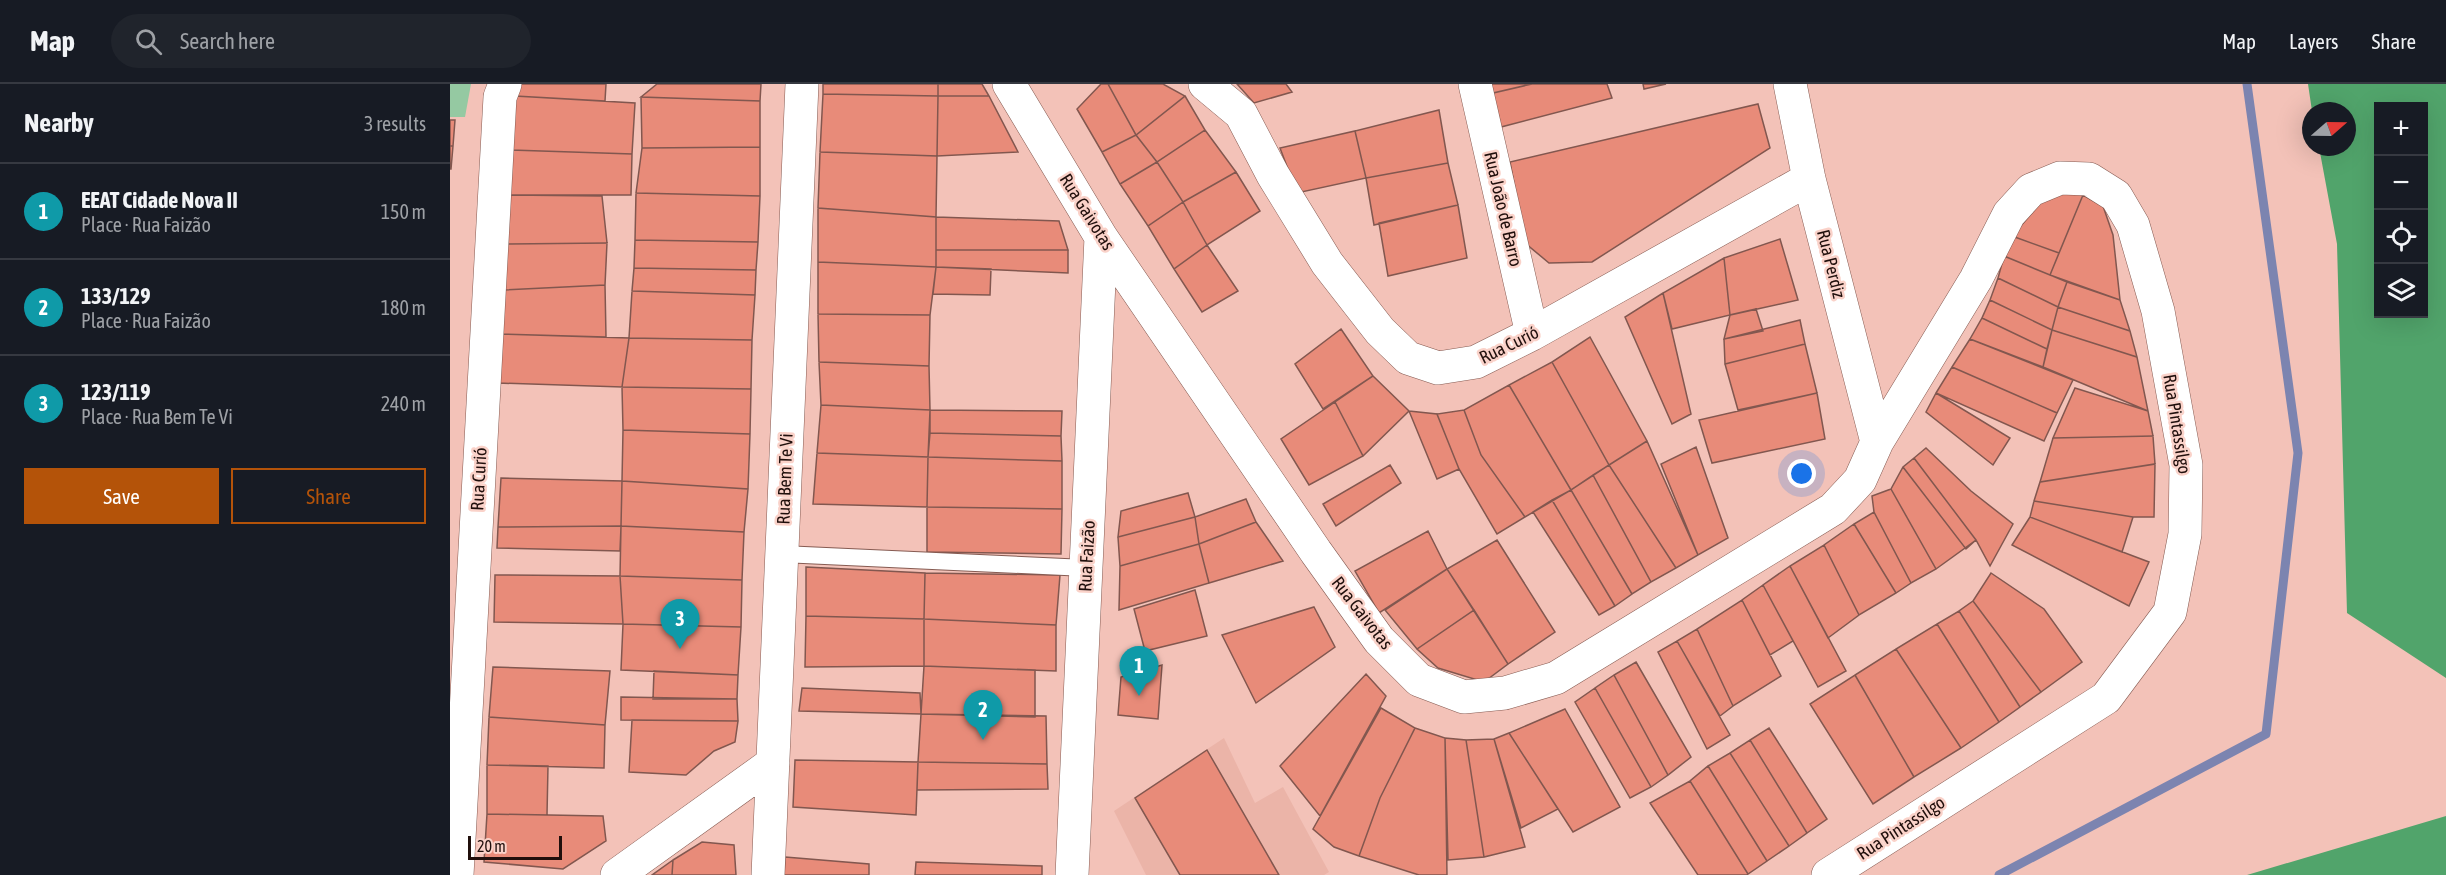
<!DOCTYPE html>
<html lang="en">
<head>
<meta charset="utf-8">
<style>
  body { margin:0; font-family:"Asap Condensed",sans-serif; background:#20242c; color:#f1f3f6 }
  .controls { position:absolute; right:18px; top:18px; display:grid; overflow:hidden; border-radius:0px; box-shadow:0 6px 24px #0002 }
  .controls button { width:54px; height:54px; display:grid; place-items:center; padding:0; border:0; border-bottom:2px solid #363941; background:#171b24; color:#f1f3f6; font:30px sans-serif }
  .compass { position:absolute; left:1852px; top:18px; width:54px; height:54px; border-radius:50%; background:#171b24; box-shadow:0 6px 24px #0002; rotate:70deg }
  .scale { position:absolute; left:18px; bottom:15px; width:94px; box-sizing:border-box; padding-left:6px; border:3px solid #200f0c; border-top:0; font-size:16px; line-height:21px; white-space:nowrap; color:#200f0c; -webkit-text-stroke:4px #fad2c9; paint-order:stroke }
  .you { position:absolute; left:1352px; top:390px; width:21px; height:21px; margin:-15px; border:4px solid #fff; border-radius:50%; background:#1a73e8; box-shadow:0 0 0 9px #1a73e833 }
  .badge { display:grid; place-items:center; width:39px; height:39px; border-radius:50%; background:#b45309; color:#fff; font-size:20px; font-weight:700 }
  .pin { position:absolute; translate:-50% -50px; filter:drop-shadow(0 2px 3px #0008) }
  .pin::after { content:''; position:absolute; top:32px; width:21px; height:18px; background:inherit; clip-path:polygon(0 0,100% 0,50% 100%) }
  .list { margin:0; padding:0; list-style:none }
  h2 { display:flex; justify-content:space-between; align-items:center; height:78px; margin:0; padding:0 24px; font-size:26px }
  h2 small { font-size:20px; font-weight:400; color:#9ea1a6 }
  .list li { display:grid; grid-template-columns:39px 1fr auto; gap:18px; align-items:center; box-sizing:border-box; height:96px; padding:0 24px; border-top:2px solid #363941 }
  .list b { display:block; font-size:22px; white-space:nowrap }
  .list p { margin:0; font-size:20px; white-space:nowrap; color:#9ea1a6 }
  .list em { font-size:20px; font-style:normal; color:#9ea1a6 }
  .actions { display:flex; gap:12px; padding:18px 24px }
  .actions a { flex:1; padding:14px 0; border:2px solid #b45309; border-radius:0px; text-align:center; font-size:21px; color:#b45309 }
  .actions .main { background:#b45309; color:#fff }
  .icon { flex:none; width:33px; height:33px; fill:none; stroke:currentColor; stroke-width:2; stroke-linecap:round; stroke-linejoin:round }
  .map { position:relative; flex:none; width:1996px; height:791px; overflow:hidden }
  header { display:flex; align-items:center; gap:36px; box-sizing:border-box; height:84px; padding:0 30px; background:#171b24; border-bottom:2px solid #363941 }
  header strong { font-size:28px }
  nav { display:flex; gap:33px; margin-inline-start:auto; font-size:21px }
  .search { width:420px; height:54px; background:#20242c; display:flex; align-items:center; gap:15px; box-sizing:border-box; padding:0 21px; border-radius:33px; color:#9ea1a6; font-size:22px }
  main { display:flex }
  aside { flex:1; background:#171b24 }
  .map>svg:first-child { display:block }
</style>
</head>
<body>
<header>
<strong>Map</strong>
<div class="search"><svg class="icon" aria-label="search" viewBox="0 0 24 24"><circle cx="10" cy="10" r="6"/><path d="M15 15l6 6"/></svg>Search here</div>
<nav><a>Map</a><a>Layers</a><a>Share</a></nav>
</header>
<main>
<aside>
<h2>Nearby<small>3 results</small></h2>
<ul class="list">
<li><span class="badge" style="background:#0f9aa8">1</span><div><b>EEAT Cidade Nova II</b><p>Place · Rua Faizão</p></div><em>150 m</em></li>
<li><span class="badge" style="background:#0f9aa8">2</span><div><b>133/129</b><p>Place · Rua Faizão</p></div><em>180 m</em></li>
<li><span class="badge" style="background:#0f9aa8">3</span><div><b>123/119</b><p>Place · Rua Bem Te Vi</p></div><em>240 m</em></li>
</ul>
<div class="actions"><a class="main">Save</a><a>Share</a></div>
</aside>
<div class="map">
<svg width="1996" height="791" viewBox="0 0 1996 791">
  <rect width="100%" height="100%" fill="#f3c2b8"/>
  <path fill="#ebb4a8" d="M774,654L805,719L833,703L879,788L874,791H696L664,727Z"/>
  <path fill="#95c9a2" d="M0,0H21L15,33H0Z"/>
  <path fill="#51a46b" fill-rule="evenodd" d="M1858,0H1996V594L1897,529L1887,160L1869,63H1897V27H1862ZM1928,22H1974V230H1928Z
    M1996,732V791H1797Z"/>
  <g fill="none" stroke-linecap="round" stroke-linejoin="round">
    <path stroke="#7c84b0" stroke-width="9" d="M1549,791L1816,650L1848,369L1797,0"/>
  </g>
  <path fill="#e88b79" stroke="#82574f" stroke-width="1.5" d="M68,0H156L155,17L65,12Z
    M207,0H311L310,17L191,13Z
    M373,0H488V12L373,10Z
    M488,0H532L539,12H488Z
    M651,0H658L686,51L652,68L627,25Z
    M658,0H713L735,12L686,51Z
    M787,0H836L842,8L804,19Z
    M1041,0H1082L1043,9Z
    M1082,0H1157L1162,14L1051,43L1043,9Z
    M1193,0H1216L1194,5Z
    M373,10L488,12L487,72L370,68Z
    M65,12L185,19L182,70L61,66Z
    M488,12H539L568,68L487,72Z
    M735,12L755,46L707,78L686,51Z
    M191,13L310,17V63L192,64Z
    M1308,20L1320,64L1142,178L1099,179L1075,159L1060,78Z
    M989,26L998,79L916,94L905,47Z
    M0,36H5L3,62H0Z
    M755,46L786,88L733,118L707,78Z
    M905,47L916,94L847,109L830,64Z
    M686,51L707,78L670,100L652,68Z
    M0,62H3L1,85H0Z
    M310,63V112L186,109L192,64Z
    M61,66L182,70L181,111H58Z
    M370,68L487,72L486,133L368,124Z
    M707,78L733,118L698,142L670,100Z
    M998,79L1008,121L924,141L916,94Z
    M786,88L810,127L757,161L733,118Z
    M1617,105L1633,111L1609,169L1562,152L1595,114Z
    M186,109L310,112L308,158L185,156Z
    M58,111L152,112L157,159L54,160Z
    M1633,111L1653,122L1663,151L1670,216L1600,191Z
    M733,118L757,161L724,185L698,142Z
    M1008,121L1017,174L938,192L929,139Z
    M368,124L486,133V183L368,178Z
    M486,133L609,137L618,166H486Z
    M1562,152L1609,169L1600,191L1554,172Z
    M1330,155L1348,216L1280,231L1274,174Z
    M185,156L308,158L306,186L184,184Z
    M157,159L155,201L53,206L54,160Z
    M757,161L788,207L752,228L724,185Z
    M486,166H618V189L486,183Z
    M1554,172L1617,198L1608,223L1548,194Z
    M1274,174L1280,231L1222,245L1213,209Z
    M368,178L486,183L480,231L368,230Z
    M486,183L541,185L540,211L483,210Z
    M184,184L306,186L305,211L182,207Z
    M1548,194L1608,223L1602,246L1540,216Z
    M1617,198L1670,216L1680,247L1608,223Z
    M155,201L156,253L51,250L53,206Z
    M182,207L305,211L302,256L179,254Z
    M1213,209L1241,330L1222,340L1175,233Z
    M1540,216L1602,246L1597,265L1532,234Z
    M1608,223L1680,247L1687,273L1602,246Z
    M1306,225L1313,247L1274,255L1280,231Z
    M368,230L480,231L479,282L369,278Z
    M1532,234L1597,265L1593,283L1520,255Z
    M1350,236L1355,260L1275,280L1274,255Z
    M891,245L923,292L873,325L845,280Z
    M1602,246L1687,273L1698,327L1593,283Z
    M51,250L179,254L172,303L48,299Z
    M1140,253L1197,357L1159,381L1102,278Z
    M179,254L302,256L301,305L172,303Z
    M1520,255L1623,296L1607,329L1502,283Z
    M1355,260L1367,309L1288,326L1275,280Z
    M369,278L479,282L480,326L371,321Z
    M1102,278L1159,381L1121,406L1059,301Z
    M1502,283L1607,329L1594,357L1486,309Z
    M923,292L959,327L913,372L885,318Z
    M1059,301L1121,406L1075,433L1031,371L1014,326Z
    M172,303L301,305L300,350L173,346Z
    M1625,304L1698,327L1703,352L1603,354Z
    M1367,309L1375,355L1262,379L1249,336Z
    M1486,309L1560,354L1543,381L1476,328Z
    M885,318L913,372L859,401L831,355Z
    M371,321L480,326L478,373L367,369Z
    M480,326L612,327L611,352L480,349Z
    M1014,326L1031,371L1075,433L1047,450L1009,385L987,330Z
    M959,327L987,330L1009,385L987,395Z
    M173,346L300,350L298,405L172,397Z
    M480,349L611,352L612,377L478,373Z
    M1703,352L1705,380L1590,398L1603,354Z
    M1197,357L1248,471L1226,484L1159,381Z
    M1246,363L1278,454L1248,471L1211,380Z
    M1476,364L1521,407L1563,440L1540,482L1526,456L1464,374Z
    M367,369L478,373L477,423L363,420Z
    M478,373L612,377V425L477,423Z
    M1464,374L1526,456L1486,485L1441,405L1453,383Z
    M1464,374L1526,456L1516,465L1453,383Z
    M1705,380L1704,433H1683L1584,417L1590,398Z
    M940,381L951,399L886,442L873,420Z
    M1159,381L1226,484L1201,498L1143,391Z
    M1143,391L1201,498L1182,510L1121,406Z
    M51,394L172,397L171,442L48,443Z
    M172,397L298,405L294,448L171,442Z
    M1441,405L1486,485L1461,499L1424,428L1422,412Z
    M1121,406L1182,510L1165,522L1102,416Z
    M738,409L745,433L668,453L671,427Z
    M796,415L806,438L749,460L745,433Z
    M1102,416L1165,522L1149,531L1083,428Z
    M1584,417L1683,433L1672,468L1580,433Z
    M477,423L612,425L611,470L477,468Z
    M1424,428L1461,499L1446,509L1404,440Z
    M745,433L749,460L670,482L668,453Z
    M1580,433L1699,478L1679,522L1562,461Z
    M806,438L833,477L759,499L749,460Z
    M1404,440L1446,509L1409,531L1374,461Z
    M171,442L294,448L292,496L170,492Z
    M171,442L170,467L47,464L48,443Z
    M978,447L997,485L929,529L905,487Z
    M1047,456L1105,548L1058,580L997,485Z
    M749,460L759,499L669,526L670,482Z
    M1374,461L1409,531L1378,554L1340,482Z
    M1340,482L1396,587L1368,603L1313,501Z
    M356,483L475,489L474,535L356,532Z
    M997,485L1024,526L967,565L935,526Z
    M475,489L610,491L606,541L474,535Z
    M1541,489L1594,525L1632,578L1591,608L1523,517Z
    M45,491L170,492L173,540L44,538Z
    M170,492L292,496L291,543L173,540Z
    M1313,501L1343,557L1320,571L1292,516Z
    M745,506L757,552L695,567L684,525Z
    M1292,516L1331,592L1283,622L1247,545Z
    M1523,517L1591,608L1570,623L1509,527Z
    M864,523L885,563L806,619L772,551Z
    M1024,526L1058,580L1034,598L988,584L967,565Z
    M1509,527L1570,623L1549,638L1487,540Z
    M356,532L474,535V582L355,583Z
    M474,535L606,541V587L474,582Z
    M173,540L291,543L288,591L171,586Z
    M1487,540L1549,638L1511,664L1446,565Z
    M1247,545L1283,622L1270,632L1227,557Z
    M1227,557L1280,651L1257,665L1208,568Z
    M1446,565L1511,664L1464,693L1405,591Z
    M1186,578L1241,673L1218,691L1164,591Z
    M712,581L708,635L668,631L671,593Z
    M474,582L585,586V633L471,630Z
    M43,583L160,587L155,641L39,633Z
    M204,587L288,591L287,615H203Z
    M916,590L936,612L870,732L830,682Z
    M1164,591L1218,691L1201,703L1145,604Z
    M1405,591L1464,693L1423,720L1360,620Z
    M352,604L470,609L471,630L349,627Z
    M1145,604L1201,703L1180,714L1125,618Z
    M171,613L287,615L288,637L171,636Z
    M931,624L965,644L930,714L909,772L884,763L863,745Z
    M1115,625L1170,723L1123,748L1059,649Z
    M471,630L596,632L597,680L468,678Z
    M39,633L155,641L154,684L37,681Z
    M182,636L288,637L285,658L264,667L236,691L179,688Z
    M965,644L995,654L997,791H969L909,772L930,714Z
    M1319,644L1377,735L1357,749L1300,656Z
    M1059,649L1108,725L1071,744L1044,655Z
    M995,654L1016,656L1034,773L998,776Z
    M1044,655L1075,763L1034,773L1016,656Z
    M1300,656L1357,749L1339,762L1280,669Z
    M757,666L829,791H730L685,714Z
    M1280,669L1339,762L1317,777L1258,682Z
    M345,676L468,678L466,731L343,723Z
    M468,678L597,680L598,705L467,706Z
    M37,681L98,682L97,731L37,730Z
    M1258,682L1317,777L1298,790L1240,697Z
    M1240,697L1298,790L1297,791H1248L1200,719Z
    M37,730L153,732L156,757L113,785L34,778Z
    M252,758L284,761L286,791H222L223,776Z
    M335,773L419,780V791H334Z
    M223,776L222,791H202Z
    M466,778L592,782V791H465Z"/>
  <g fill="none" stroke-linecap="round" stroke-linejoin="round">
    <g stroke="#865b52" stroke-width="18">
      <path id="lane" d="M332,470L636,484"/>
    </g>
    <g stroke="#865b52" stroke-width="34">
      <path id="street" d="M559,0L651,153L866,468L929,556L969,596L1014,613L1055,609L1106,594L1383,425L1410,396L1427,358L1526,195L1559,130L1581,106L1610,94L1639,95L1666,112L1683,141L1708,227L1736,381L1735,450L1720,528L1656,614L1378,791
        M755,0L791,30L823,91L877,179L930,247L958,274L988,284L1026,278L1082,250L1359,95
        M1025,0L1082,250
        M1340,0L1359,95L1427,358
        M7,791L50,13L55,0
        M167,791L323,679
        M318,791L352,0
        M622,791L651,153"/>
    </g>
    <use href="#lane" stroke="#fff" stroke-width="16"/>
    <use href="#street" stroke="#fff" stroke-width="33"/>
  </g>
  <g text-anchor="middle" stroke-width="5" stroke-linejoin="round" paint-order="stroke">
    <g font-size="18" fill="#200f0c" stroke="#fad2c9">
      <text transform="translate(1053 125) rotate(77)" y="6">Rua João de Barro</text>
      <text transform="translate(637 128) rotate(58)" y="6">Rua Gaivotas</text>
      <text transform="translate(1381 180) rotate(76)" y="6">Rua Perdiz</text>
      <text transform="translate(1059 261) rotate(-26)" y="6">Rua Curió</text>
      <text transform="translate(1727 340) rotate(81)" y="6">Rua Pintassilgo</text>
      <text transform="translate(29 395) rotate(-87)" y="6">Rua Curió</text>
      <text transform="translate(335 395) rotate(-88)" y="6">Rua Bem Te Vi</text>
      <text transform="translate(637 472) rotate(-87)" y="6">Rua Faizão</text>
      <text transform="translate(912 529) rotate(52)" y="6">Rua Gaivotas</text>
      <text transform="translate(1451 744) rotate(-33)" y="6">Rua Pintassilgo</text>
    </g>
  </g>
</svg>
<div class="controls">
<button>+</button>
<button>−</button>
<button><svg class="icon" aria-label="locate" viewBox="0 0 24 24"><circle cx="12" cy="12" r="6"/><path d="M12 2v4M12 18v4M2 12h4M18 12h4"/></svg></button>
<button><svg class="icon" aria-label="layers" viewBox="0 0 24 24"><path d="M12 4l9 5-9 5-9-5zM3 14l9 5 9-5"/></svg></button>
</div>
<svg class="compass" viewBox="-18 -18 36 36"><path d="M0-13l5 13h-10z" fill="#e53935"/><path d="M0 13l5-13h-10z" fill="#9ea1a6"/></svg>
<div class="scale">20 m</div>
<div class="you"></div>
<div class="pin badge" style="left:689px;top:612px;background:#0f9aa8">1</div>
<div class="pin badge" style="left:533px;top:656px;background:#0f9aa8">2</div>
<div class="pin badge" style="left:230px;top:565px;background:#0f9aa8">3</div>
</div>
</main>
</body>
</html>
